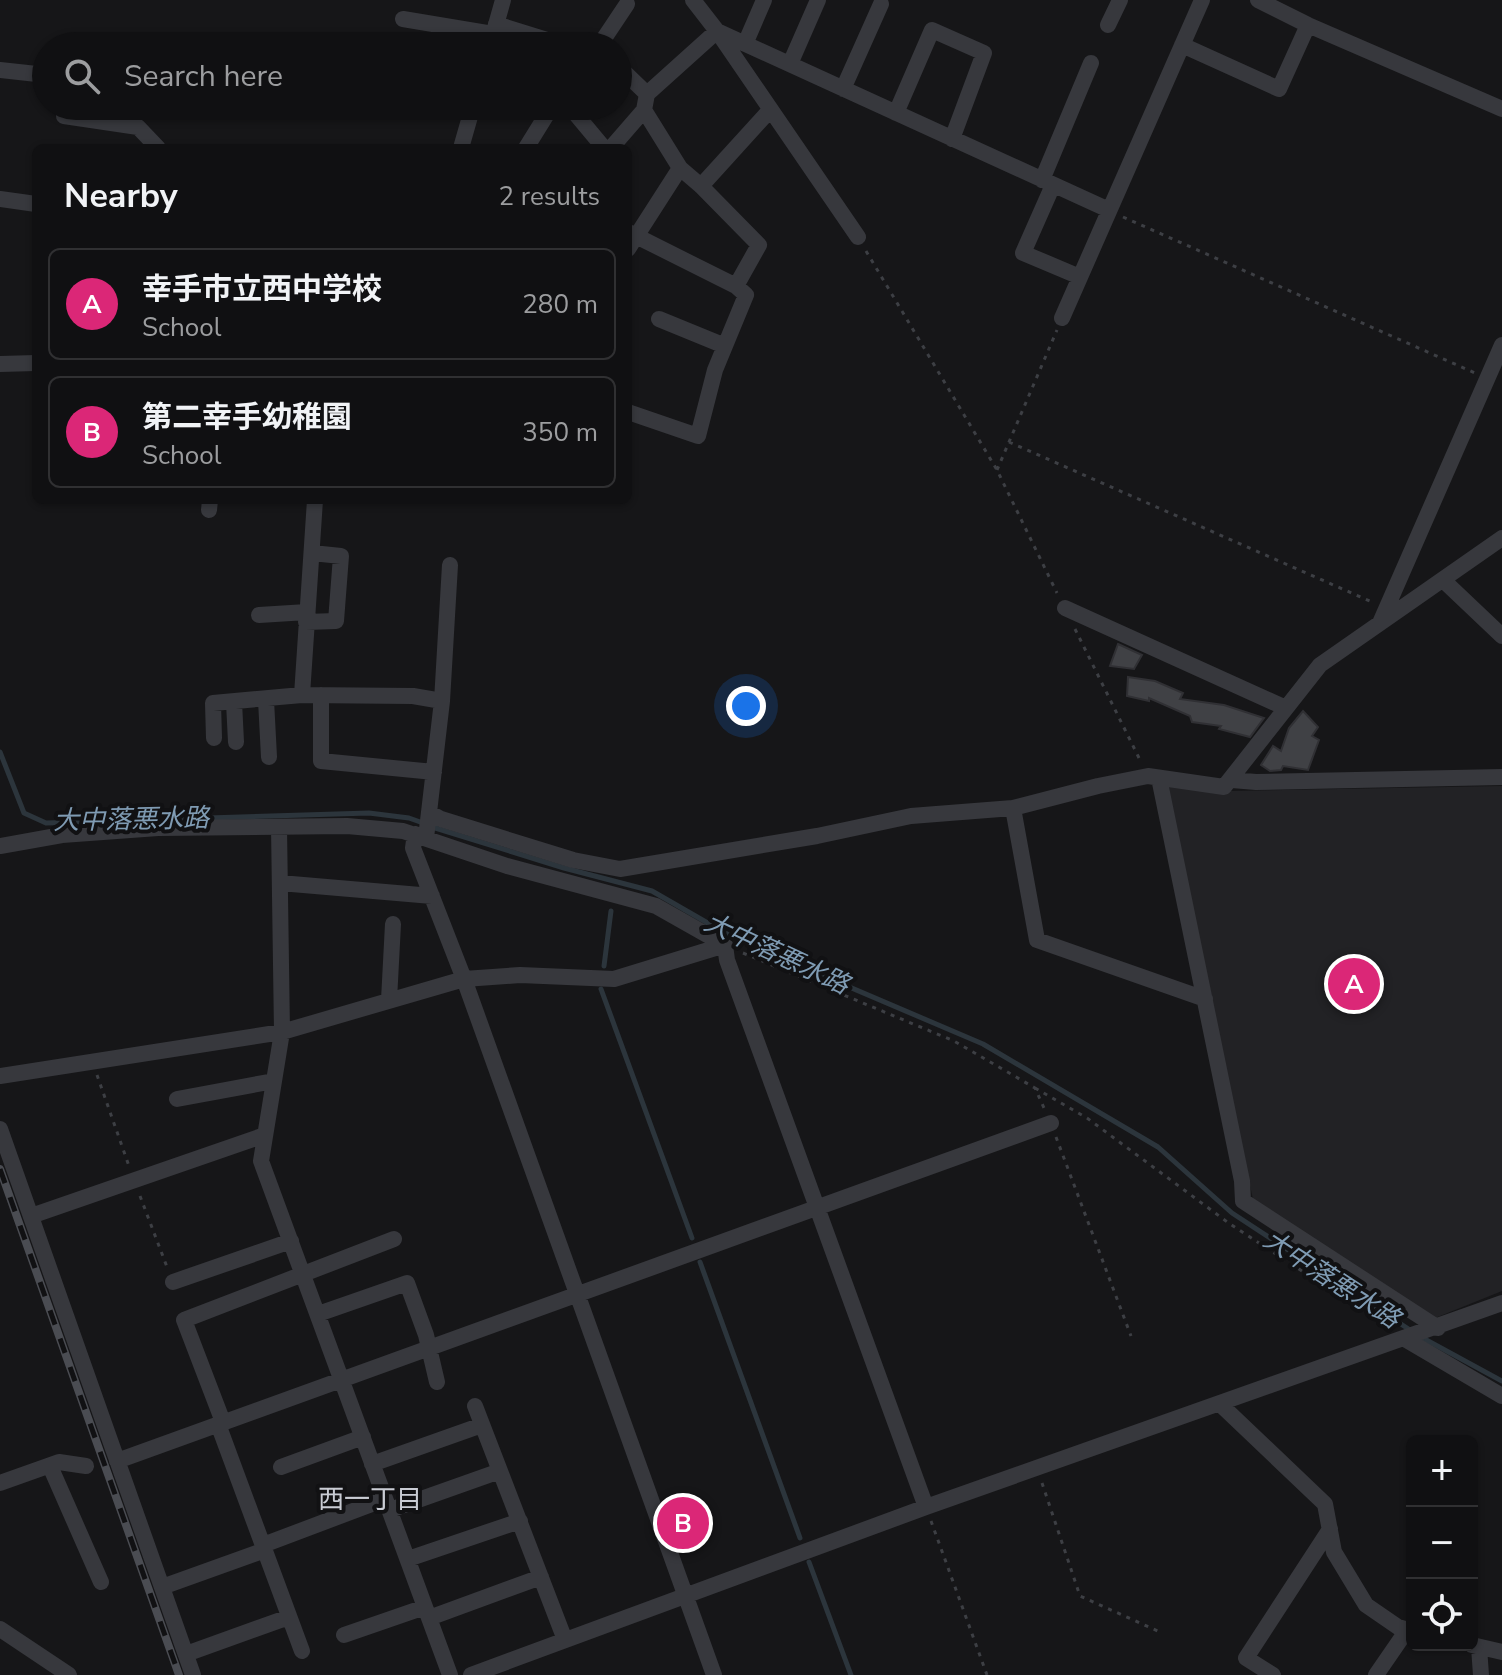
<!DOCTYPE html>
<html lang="en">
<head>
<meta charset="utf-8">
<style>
  body { margin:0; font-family:"Nunito Sans","Noto Sans JP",sans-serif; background:#1e1e20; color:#f1f3f6 }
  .controls { position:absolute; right:24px; bottom:24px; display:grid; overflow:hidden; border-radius:12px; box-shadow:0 2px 6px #0004 }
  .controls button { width:72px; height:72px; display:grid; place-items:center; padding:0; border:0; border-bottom:2px solid #303032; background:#101012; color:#f1f3f6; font:40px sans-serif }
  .you { position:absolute; left:746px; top:706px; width:28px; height:28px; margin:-20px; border:6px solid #fff; border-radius:50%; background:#1a73e8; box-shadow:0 0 0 12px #1a73e833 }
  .badge { display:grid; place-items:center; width:52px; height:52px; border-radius:50%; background:#db2777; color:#fff; font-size:26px; font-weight:700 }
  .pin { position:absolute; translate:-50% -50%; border:4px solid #fff; box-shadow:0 2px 8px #0006 }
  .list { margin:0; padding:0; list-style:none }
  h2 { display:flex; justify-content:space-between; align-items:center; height:104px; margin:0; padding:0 32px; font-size:34px }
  h2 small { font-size:26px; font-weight:400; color:#9c9d9f }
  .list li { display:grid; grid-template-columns:52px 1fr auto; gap:24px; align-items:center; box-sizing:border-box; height:112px; margin:0 16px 16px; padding:0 16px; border:2px solid #303032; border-radius:12px }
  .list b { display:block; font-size:30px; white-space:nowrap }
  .list p { margin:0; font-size:26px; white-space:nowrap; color:#9c9d9f }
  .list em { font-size:26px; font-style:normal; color:#9c9d9f }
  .icon { flex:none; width:44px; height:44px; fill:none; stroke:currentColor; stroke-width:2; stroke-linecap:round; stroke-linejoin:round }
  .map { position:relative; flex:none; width:1502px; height:1675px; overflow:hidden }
  .search { position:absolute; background:#101012; box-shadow:0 2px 6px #0004; left:32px; top:32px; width:600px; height:88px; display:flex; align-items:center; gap:20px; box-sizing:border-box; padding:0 28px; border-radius:44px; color:#9c9d9f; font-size:30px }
  .panel { position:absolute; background:#101012; box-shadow:0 2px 6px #0004; left:32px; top:144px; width:600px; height:360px; border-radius:12px }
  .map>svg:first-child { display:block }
</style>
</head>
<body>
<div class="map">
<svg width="1502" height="1675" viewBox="0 0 1502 1675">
  <rect width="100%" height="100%" fill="#161618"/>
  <path fill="#222225" d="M1170,785L1228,791L1502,786V1291L1435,1318L1254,1204L1165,787Z"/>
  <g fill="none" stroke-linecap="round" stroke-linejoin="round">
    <path stroke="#2c353c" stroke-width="5" d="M0,752L24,813L46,823L369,813L409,818L423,823
      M432,827L564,868L652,891L732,937L983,1044L1158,1147L1232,1213L1410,1330
      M604,966L611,911
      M601,989L692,1238
      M700,1262L800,1538
      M1419,1336L1502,1381
      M809,1562L851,1675"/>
  </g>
  <path fill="#404145" stroke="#303034" stroke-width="2" d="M1118,644L1142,655L1134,669L1110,666Z
    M1128,677L1155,681L1183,693L1180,699L1224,705L1264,718L1250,737L1219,729L1221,726L1192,722L1190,716L1149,698V701L1127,696Z
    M1303,711L1318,727L1312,736L1319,740L1308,770L1283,766L1281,770L1270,771L1261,765L1273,746L1281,751L1289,728Z"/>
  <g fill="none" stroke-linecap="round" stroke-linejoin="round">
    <path stroke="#3d3f44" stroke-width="3" stroke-dasharray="4 6" stroke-linecap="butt" d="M1123,217L1475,373
      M866,251L997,470L1057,593
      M1009,442L1372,602
      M997,470L1057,330
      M1075,629L1141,762
      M743,953L954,1041L1035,1088L1044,1108
      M97,1075L129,1166
      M1035,1088L1087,1118L1230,1224L1389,1328
      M1056,1137L1131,1336
      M140,1196L167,1267
      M1042,1483L1080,1596L1160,1632
      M931,1521L987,1675"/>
    <path stroke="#37383d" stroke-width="16" d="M693,0L717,31L858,237
      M1258,0L1308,25L1502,109
      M403,19L493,34
      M496,24L566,46
      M1108,25L1120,0
      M717,31L1109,210
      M745,44L764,0
      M1182,45L1279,89L1308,25
      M490,46L503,0
      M599,46L627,4
      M790,64L818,0
      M618,66L647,94
      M0,70L46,75
      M843,89L881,4
      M65,106L64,116L138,127L158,148
      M430,106L471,113
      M569,106L604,148
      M896,113L932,30L984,53L952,139
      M461,148L473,106
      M526,148L552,106
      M611,148L644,110L647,94L717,31
      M1042,180L1091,63
      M1053,185L1023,253L1080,277
      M701,186L770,110
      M0,199L36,204
      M628,232L736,286L759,245L701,186L680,168L644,110
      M628,249L680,168
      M1062,318L1202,0
      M659,319L725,346
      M0,364L36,363
      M628,412L698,436L715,370L746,295L736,286
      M315,500L302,695L413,696L442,701L426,838
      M209,510L210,500
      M1443,580L1502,636
      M1065,608L1286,708
      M259,615L307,612
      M306,622L336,621L341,556L312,553
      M1380,623L1502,345
      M321,695V761L434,772
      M266,700L269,757
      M442,701L450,565
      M234,702L236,742
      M214,738L213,703L302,695
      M1159,778L1242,1181L1243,1201L1438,1328
      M1232,780L1256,782L1502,777
      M1013,808L1037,940L1205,999
      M430,813L441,819L573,860L620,869L817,836L911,816L1013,808L1098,786L1148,776L1224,787L1320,665L1502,538
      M279,827L282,1032L261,1161L450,1675
      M415,834L413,848L464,979L714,1675
      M0,846L62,835L158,828L347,826L403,831L507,866L656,906L725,945
      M280,883L432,896
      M389,1000L393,924
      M0,1076L282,1032L464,979L520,975L614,979L725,945L727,960L926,1507
      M177,1099L274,1081
      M0,1129L193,1675
      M31,1216L265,1135
      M173,1282L291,1241
      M318,1314L407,1283L426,1335L437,1382
      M1405,1339L1502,1396
      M1220,1404L1325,1504L1334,1552L1366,1605L1398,1627L1412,1631
      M475,1406L565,1640
      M223,1422L184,1320L394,1239
      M218,1424L302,1651
      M117,1461L1051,1123
      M372,1464L482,1425
      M50,1466L101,1582
      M281,1467L363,1437
      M0,1483L59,1462L86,1466
      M390,1510L500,1471
      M263,1545L385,1499
      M408,1559L520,1521
      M162,1587L265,1550
      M429,1618L541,1577
      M0,1629L69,1675
      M344,1635L425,1607
      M1472,1645L1502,1652
      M1479,1647L1481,1675
      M186,1654L289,1617
      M471,1675L926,1507L1502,1303
      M1273,1675L1246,1658L1330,1529
      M1376,1675L1407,1630"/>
    <g stroke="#4a4c52" stroke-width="8">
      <path id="rail" d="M0,1169L179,1675"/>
    </g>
    <use href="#rail" stroke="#111113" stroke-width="5" stroke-dasharray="15" stroke-linecap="butt"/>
  </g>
  <g text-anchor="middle" stroke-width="8" stroke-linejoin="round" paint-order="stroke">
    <g font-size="26" font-style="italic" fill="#7f9bb3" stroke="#111113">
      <text transform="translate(131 819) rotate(-1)" y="9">大中落悪水路</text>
      <text transform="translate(777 953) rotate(25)" y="9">大中落悪水路</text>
      <text transform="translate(1332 1279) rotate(33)" y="9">大中落悪水路</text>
    </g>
    <g font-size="26" fill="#c9ccd4" stroke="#111113">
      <text x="370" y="1508">西一丁目</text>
    </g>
  </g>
</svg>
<div class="controls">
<button>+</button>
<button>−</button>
<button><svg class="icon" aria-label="locate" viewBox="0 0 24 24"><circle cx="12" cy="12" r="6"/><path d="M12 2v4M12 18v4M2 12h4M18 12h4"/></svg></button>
</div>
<div class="you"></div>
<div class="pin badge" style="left:1354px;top:984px">A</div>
<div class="pin badge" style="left:683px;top:1523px">B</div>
<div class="search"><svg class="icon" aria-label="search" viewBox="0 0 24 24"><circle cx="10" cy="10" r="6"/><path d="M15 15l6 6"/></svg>Search here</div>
<section class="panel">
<h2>Nearby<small>2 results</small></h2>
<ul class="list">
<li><span class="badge">A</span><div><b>幸手市立西中学校</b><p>School</p></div><em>280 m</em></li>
<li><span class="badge">B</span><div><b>第二幸手幼稚園</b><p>School</p></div><em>350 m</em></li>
</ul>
</section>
</div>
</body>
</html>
